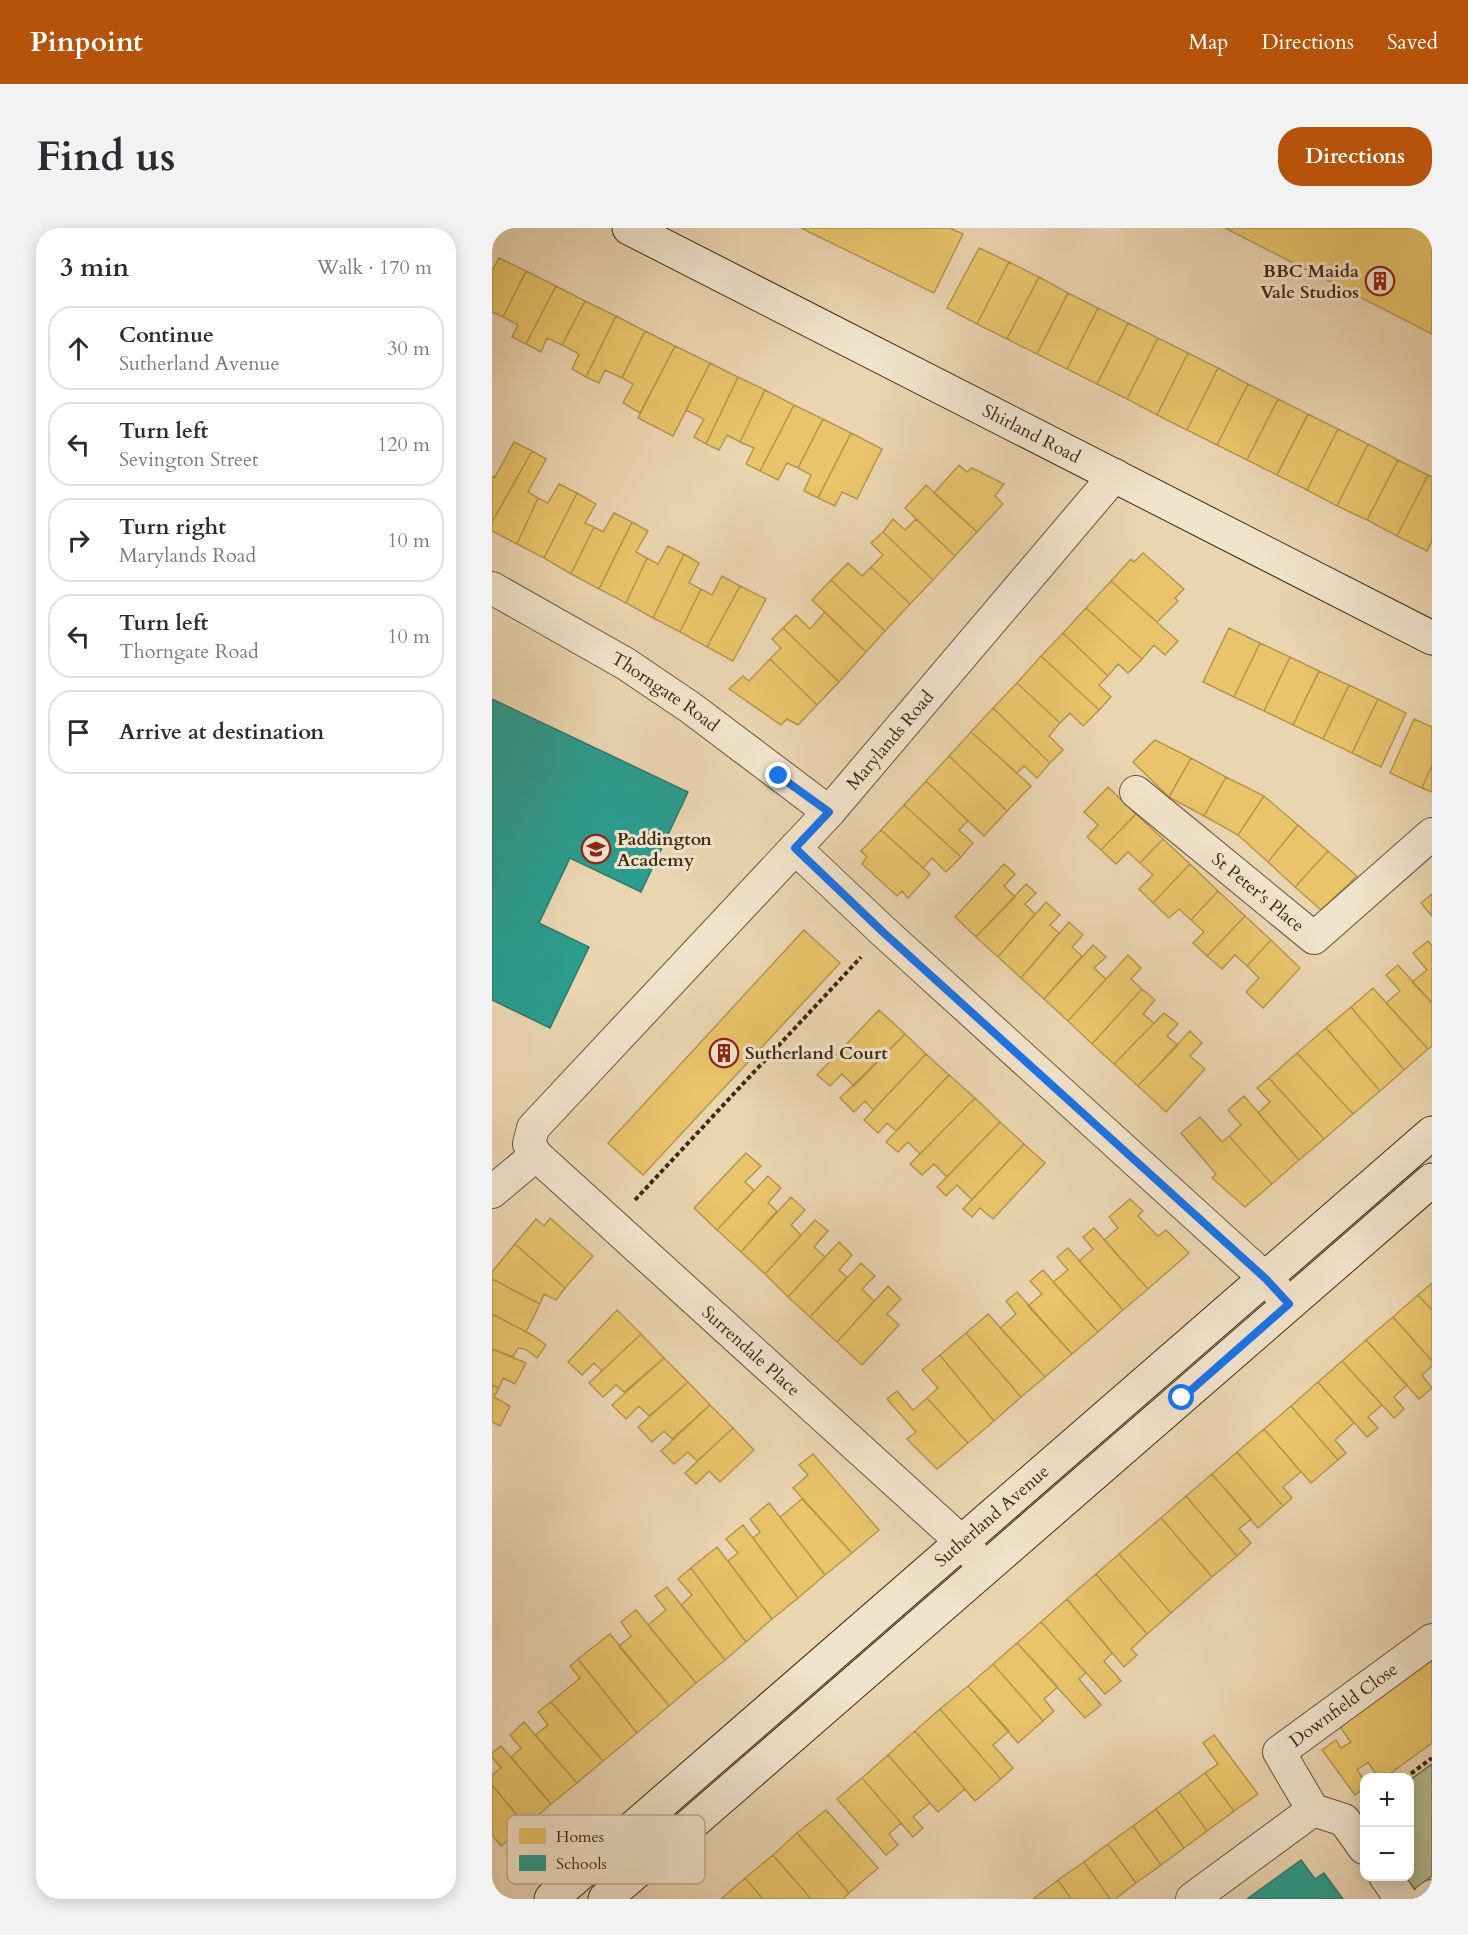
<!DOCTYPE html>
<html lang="en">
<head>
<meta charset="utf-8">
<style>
  body { margin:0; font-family:Cardo,serif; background:#f2f2f3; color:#2b2b33 }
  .controls { position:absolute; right:18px; bottom:18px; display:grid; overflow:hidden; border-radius:12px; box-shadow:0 3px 15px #0003 }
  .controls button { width:54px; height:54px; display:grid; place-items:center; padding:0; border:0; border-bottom:2px solid #e1e1e2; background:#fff; color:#2b2b33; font:30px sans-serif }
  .stop { position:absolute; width:18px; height:18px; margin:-14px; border:4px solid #1a73e8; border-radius:50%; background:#fff }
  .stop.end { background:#1a73e8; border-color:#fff; box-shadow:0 2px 6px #0008 }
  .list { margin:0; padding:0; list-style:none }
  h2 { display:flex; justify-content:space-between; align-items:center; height:78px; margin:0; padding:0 24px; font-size:26px }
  h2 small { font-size:20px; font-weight:400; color:#7c7c81 }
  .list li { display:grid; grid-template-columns:39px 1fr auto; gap:18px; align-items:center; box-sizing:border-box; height:84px; margin:0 12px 12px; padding:0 12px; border:2px solid #e1e1e2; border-radius:24px }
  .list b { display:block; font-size:22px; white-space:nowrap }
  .list p { margin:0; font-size:20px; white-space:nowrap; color:#7c7c81 }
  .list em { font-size:20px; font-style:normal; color:#7c7c81 }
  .icon { flex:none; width:33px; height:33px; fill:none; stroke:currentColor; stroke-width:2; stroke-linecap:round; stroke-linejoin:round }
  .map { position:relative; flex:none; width:940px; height:1671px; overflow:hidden; border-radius:24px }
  header { display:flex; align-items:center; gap:36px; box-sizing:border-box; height:84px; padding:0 30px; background:#b45309; color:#fff }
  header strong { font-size:28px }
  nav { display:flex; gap:33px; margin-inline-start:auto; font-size:21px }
  .intro { display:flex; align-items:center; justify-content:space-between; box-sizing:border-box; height:144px; padding:0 36px }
  h1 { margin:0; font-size:42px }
  .button { padding:15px 27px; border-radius:24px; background:#b45309; color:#fff; font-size:21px; font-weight:700 }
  main { display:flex; gap:36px; padding:0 36px }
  aside { flex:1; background:#fff; border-radius:24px; box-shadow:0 3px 15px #0003 }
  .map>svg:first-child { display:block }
</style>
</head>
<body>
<header>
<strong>Pinpoint</strong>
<nav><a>Map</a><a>Directions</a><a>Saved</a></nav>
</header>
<div class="intro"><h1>Find us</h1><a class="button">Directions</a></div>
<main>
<aside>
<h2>3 min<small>Walk · 170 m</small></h2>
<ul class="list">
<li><svg class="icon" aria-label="ahead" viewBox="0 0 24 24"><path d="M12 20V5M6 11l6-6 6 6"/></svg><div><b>Continue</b><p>Sutherland Avenue</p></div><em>30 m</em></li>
<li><svg class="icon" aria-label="left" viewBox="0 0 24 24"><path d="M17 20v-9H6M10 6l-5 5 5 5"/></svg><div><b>Turn left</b><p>Sevington Street</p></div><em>120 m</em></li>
<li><svg class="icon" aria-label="right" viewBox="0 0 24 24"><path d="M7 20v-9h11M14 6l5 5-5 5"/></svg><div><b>Turn right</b><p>Marylands Road</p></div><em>10 m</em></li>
<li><svg class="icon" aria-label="left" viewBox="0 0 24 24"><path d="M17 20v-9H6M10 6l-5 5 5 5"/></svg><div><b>Turn left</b><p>Thorngate Road</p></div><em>10 m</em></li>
<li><svg class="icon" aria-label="arrive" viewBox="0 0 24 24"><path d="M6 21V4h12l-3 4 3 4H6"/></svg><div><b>Arrive at destination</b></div></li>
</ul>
</aside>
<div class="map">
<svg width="940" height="1671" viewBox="0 0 940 1671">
  <rect width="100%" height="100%" fill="#ead5b1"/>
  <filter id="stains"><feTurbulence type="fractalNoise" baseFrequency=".00333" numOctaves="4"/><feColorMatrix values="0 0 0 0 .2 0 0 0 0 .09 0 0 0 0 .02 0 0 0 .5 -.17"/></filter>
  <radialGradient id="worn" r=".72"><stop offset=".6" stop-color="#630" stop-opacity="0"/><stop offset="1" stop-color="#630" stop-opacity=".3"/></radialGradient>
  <path fill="#b2be8f" stroke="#78744f" stroke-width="1.5" d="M940,1536V1648L923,1661L913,1649L918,1648V1552Z"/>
  <path fill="#e9c46a" stroke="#b5964f" stroke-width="1.5" d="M309,0H458L471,6L442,65Z
    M733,0H940V106Z
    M487,20L517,34L485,96L455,80Z
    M7,30L34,43L11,89L0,84V43Z
    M517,34L547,49L515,111L485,96Z
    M34,43L64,58L34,116L20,109L26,97L11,89Z
    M547,49L576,65L545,126L515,111Z
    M64,58L93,73L70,117L55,110L49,124L34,116Z
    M576,65L606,80L575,141L545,126Z
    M93,73L124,88L94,149L80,141L87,126L70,117Z
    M606,80L636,95L605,156L575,141Z
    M124,88L153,103L130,150L113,142L107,155L94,149Z
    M636,95L666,110L635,171L605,156Z
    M153,103L183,118L148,185L131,175L141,156L130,150Z
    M666,110L696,125L665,187L635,171Z
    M183,118L218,135L181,208L146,190Z
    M696,125L726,140L695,202L665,187Z
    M218,135L246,149L214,216L202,209L212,191L194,182Z
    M726,140L756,156L725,217L695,202Z
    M246,149L273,162L248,214L235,207L227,222L214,216Z
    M756,156L786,171L755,232L725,217Z
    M273,162L302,177L268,243L254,236L262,220L248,214Z
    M786,171L816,186L785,247L755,232Z
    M302,177L331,191L306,240L295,235L286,252L268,243Z
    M816,186L846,201L815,262L785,247Z
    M331,191L359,205L326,270L312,263L319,247L306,240Z
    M846,201L876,216L845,278L815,262Z
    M359,205L390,221L365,271L350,264L343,278L326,270Z
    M22,214L40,223L0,294V248L3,249Z
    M876,216L906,232L875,292L845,278Z
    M40,223L54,231L36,264L46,270L25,316L0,303V294Z
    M906,232L936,247L905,308L875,292Z
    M467,237L475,244L480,240L512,256L503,268L511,276L485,304L442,265Z
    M936,247L940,249V313L935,323L905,308Z
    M67,256L85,265L52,330L25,316L46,270L56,275Z
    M434,257L485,304L463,328L413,280Z
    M85,265L104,276L93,295L102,299L79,346L52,330Z
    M122,285L140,294L107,361L79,346L102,299L111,304Z
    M401,291L413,302L424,291L463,328L441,352L391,304Z
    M140,294L156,303L144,324L155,330L134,375L107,361Z
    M391,304L441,352L418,376L379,339L391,327L379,315Z
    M176,318L192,326L161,390L134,375L155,330L166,336Z
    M651,325L692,361L683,370L686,373L665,394L619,353L639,331L642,334Z
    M192,326L207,335L197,355L209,361L188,404L161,390Z
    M356,335L370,348L379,339L418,376L393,403L339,352Z
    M230,348L248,358L215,419L188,404L209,361L220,367Z
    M339,352L393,403L374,424L320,372Z
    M619,353L686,413L673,427L662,417L650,431L594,380Z
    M248,358L274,371L241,433L215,419Z
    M594,380L650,431L636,445L626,436L616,448L571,405Z
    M333,384L374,424L347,454L291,400L304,387L318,401Z
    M291,400L347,454L325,477L278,431L289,420L280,411Z
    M737,400L768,415L742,469L711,454Z
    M571,405L616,448L607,457L619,469L607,482L549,428Z
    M768,415L798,429L772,483L742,469Z
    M549,428L607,482L591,498L578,485L568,495L525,455Z
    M798,429L827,443L801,497L772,483Z
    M278,431L325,477L306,497L295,491L289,497L237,461L251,448L257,453Z
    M827,443L857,457L831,511L801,497Z
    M525,455L568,495L557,508L571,522L558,535L501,480Z
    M857,457L886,471L860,525L831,511Z
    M886,471L914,485L889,539L860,525Z
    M501,480L558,535L545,550L532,538L525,545L479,504Z
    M922,491L940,499V537L930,560L898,545Z
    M479,504L539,558L515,583L457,528Z
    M663,512L699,530L677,569L641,534Z
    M457,528L515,583L492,608L434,553Z
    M699,530L734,549L712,588L677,569Z
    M940,537V564L930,560Z
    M734,549L772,568L746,607L712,588Z
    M434,553L476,593L467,602L481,615L469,629L412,577Z
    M616,559L644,586L609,622L595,609L606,597L592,584Z
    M772,568L806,597L776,634L746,607Z
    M412,577L469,629L454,644L440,630L431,640L389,602Z
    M644,586L671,611L648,635L636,624L624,636L609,622Z
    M806,597L836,623L803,659L776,634Z
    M389,602L438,646L416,670L410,663L405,668L370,636L375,629L369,623Z
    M671,611L698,636L661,675L647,661L661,647L648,635Z
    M836,623L865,648L829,682L803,659Z
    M512,636L523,646L512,658L523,669L484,709L463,689Z
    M698,636L726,663L699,692L687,681L677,690L661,675Z
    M534,656L544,665L533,676L543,686L506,729L484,709Z
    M726,663L753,688L715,728L701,715L712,704L699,692Z
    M940,666V688L929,675Z
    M554,674L568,687L558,697L567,705L529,750L506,729Z
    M753,688L779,712L755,738L743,727L730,741L715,728Z
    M577,694L591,707L580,719L590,728L552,771L529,750Z
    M312,702L348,735L151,947L116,915Z
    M779,712L808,740L771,780L754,764L767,750L755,738Z
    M936,713L940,718V775L920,754L935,742L921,725Z
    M601,717L614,729L602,740L614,751L576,793L552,771Z
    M636,727L649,740L639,751L650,761L600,816L576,793Z
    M906,737L940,775V818L936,821L894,775L908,763L894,747Z
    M881,760L936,821L912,842L859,779Z
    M650,761L663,772L651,786L662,795L622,836L600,816Z
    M859,779L912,842L888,863L834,800Z
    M387,782L413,806L362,858L350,846L338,858L325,847Z
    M672,785L686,796L675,808L686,817L646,858L622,836Z
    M834,800L888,863L861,886L805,825Z
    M698,803L710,815L698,828L713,841L674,884L646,858Z
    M413,806L434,826L381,882L373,873L362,884L348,870Z
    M805,825L861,886L832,911L777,850Z
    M434,826L457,847L404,903L395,895L386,905L372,892Z
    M457,847L483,870L428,926L416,914L406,924L394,914Z
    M777,850L832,911L807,932L766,885L778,874L765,860Z
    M752,868L807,932L780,956L737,908L749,897L736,882Z
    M483,870L508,894L455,949L442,936L430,947L418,936Z
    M708,889L730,914L737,908L780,956L753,979L720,950L724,946L689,905Z
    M508,894L532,916L480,972L465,957L454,968L445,959Z
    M532,916L553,935L501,991L488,980L480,989L471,981Z
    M254,925L269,938L253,954L262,962L225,1002L202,980Z
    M276,948L289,960L276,975L285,983L249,1024L225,1002Z
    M299,969L313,982L299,997L309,1007L273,1046L249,1024Z
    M638,971L651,983L646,988L666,1008L674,1002L697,1025L656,1061L612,1012L626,1000L617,989Z
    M58,990L101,1028L73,1060L23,1016L44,991L52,998Z
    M323,992L336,1003L322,1019L333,1029L296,1069L273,1046Z
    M602,1000L656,1061L631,1082L587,1033L601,1021L591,1009Z
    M347,1014L360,1027L347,1042L355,1049L318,1089L296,1069Z
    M23,1016L73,1060L64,1072L52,1066L48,1076L0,1051V1044Z
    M576,1020L631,1082L606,1104L561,1054L576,1042L565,1029Z
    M369,1035L383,1048L370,1061L382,1073L345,1114L318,1089Z
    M551,1042L606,1104L580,1126L536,1078L550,1066L538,1053Z
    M0,1051L48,1076L34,1104L0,1086Z
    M940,1055V1082L926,1067Z
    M396,1058L409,1071L395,1086L407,1097L370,1137L345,1114Z
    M525,1064L580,1126L553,1149L508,1100L524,1086L514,1073Z
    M926,1067L940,1082V1133L901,1089Z
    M125,1082L149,1106L110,1143L102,1135L90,1147L76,1134Z
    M0,1086L40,1107L54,1117L45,1130L33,1121L26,1120L21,1129L0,1121Z
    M496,1086L553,1149L529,1169L474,1105Z
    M901,1089L940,1133V1138L930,1147L940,1160L927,1171L874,1112Z
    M474,1105L529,1169L502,1193L448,1127Z
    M149,1106L172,1130L132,1164L124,1157L111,1169L97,1155Z
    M874,1112L915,1157L902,1169L912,1181L902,1190L850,1133Z
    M0,1121L34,1135L23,1156L11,1150L7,1160L0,1157Z
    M448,1127L502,1193L476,1215L435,1170L446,1160L430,1142Z
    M172,1130L196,1154L157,1188L147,1178L134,1191L120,1177Z
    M850,1133L890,1177L876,1189L886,1200L875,1209L826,1154Z
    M196,1154L218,1177L180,1211L172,1203L160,1214L146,1199Z
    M826,1154L862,1195L843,1212L854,1225L846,1232L799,1178Z
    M0,1157L7,1160L2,1169L18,1178L8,1198L0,1194Z
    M405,1163L421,1182L435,1170L476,1215L445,1241L415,1211L424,1204L395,1171Z
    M218,1177L241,1200L205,1233L196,1224L182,1236L169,1223Z
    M799,1178L846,1232L819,1255L772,1201Z
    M241,1200L262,1222L228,1254L217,1243L204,1256L193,1245Z
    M772,1201L809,1244L791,1259L800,1270L791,1278L745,1224Z
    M745,1224L791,1278L766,1300L720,1246Z
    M321,1226L387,1302L360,1325L301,1260L316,1247L307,1237Z
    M720,1246L759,1291L747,1301L759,1315L745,1328L694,1268Z
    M694,1268L745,1328L720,1349L669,1290Z
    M310,1271L360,1325L333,1347L288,1289Z
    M277,1275L333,1347L306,1370L261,1310L268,1304L258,1291Z
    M669,1290L720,1349L679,1385L627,1326Z
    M251,1297L306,1370L280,1391L236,1333L246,1325L234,1311Z
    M225,1319L280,1391L254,1414L199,1340Z
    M627,1326L679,1385L655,1406L604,1346Z
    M199,1340L254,1414L233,1432L189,1377L200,1367L186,1351Z
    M604,1346L655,1406L639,1421L645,1427L632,1439L575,1371Z
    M175,1359L233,1432L204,1455L156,1397L174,1382L163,1368Z
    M575,1371L620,1425L612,1433L629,1453L613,1466L549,1394Z
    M144,1382L204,1455L177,1478L127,1418L139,1408L129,1394Z
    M549,1394L594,1445L587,1451L609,1477L593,1490L525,1415Z
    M118,1406L177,1478L145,1505L86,1431Z
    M525,1415L566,1459L552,1471L562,1483L551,1493L501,1436Z
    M940,1427V1515L892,1550H887L876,1534L865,1542L872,1552V1560L863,1567L830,1522L844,1512L849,1520L859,1514L845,1495Z
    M86,1431L145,1505L111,1533L59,1474L88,1450L78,1438Z
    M501,1436L551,1493L526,1515L476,1458Z
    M476,1458L517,1503L501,1517L521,1540L509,1551L448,1481Z
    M59,1474L111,1533L85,1555L43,1507L56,1497L46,1484Z
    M448,1481L509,1551L483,1573L423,1503Z
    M32,1494L85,1555L59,1576L19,1529L29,1520L18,1507Z
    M423,1503L473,1561L446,1584L396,1527Z
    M722,1507L766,1566L742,1583L713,1545L726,1536L711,1515Z
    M9,1518L59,1576L34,1598L0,1557V1547L9,1540L0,1529V1525Z
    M396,1527L438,1575L421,1589L431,1600L421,1609L370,1550Z
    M713,1545L742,1583L715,1603L687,1564Z
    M370,1550L409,1595L397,1606L406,1617L394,1627L345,1571Z
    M0,1557L34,1598L9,1618L0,1607Z
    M687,1564L715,1603L692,1620L664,1581Z
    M664,1581L692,1620L669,1637L641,1598Z
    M334,1582L386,1640L357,1665L305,1605Z
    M641,1598L669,1637L644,1655L616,1616Z
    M305,1605L357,1665L351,1671H319L281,1627Z
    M616,1616L644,1655L623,1671H618L592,1634Z
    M281,1627L319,1671H271L253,1650Z
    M592,1634L618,1671H579L566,1652Z
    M253,1650L271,1671H229Z
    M566,1652L579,1671H541Z"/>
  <path fill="#2a9d8f" stroke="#307a69" stroke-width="1.5" d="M0,471L196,564L149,664L78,630L47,695L97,719L58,800L0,772Z
    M809,1632L823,1651L832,1645L851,1671H755Z"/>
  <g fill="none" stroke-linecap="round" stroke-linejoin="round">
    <g stroke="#685438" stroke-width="34">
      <g id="street">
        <path id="s1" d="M0,360L134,436L199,480L337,584"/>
        <path id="s2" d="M644,564L822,710L940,606"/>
        <path d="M303,620L392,704L774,1051L790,1068"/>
        <path d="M0,964L44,927"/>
        <path id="s3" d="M493,1340L471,1315L56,938L44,927L37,916L41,900L337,584L623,247"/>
        <path id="s4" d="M821,1582L787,1524L940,1412"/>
        <path d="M821,1582L852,1592L872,1620"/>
        <path d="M893,1648L909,1671"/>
        <path d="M700,1671L821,1582"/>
        <path d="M936,1671L940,1668"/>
      </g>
    </g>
    <g stroke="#3d290f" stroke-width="35">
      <g id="secondary">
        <path id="s5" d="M137,0L940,410"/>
        <path id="s6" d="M59,1671L940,905"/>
        <path d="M113,1671L940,952"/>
      </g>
    </g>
    <path stroke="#3d290f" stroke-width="4" stroke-dasharray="4.5 3" stroke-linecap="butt" d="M143,972L369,729
      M913,1550L940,1530"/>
    <use href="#street" stroke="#f1e4cc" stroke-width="32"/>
    <use href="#secondary" stroke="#f1e4cc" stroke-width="33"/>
  </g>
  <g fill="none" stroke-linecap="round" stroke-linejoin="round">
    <path stroke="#1a73e8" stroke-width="8" d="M287,548L337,584L303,620L392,705L774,1051L797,1076L690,1170"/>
  </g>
  <defs>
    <g id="building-ring" transform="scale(1.5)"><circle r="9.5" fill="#f1e4cc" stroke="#8f2418" stroke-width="1.5"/><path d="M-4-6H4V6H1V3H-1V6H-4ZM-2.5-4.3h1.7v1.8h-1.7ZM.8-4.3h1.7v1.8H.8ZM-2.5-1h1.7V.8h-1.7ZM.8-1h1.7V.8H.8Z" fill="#8f2418"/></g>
    <g id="school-ring" transform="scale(1.5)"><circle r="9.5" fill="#f1e4cc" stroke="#8f2418" stroke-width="1.5"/><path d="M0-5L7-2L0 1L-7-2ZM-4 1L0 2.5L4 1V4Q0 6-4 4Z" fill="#8f2418"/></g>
  </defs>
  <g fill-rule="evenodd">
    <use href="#building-ring" x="888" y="53"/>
    <use href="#school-ring" x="104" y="621"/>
    <use href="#building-ring" x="232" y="825"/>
  </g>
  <g text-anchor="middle" stroke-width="6" stroke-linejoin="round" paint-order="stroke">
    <g font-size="18" font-weight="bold" fill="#3d290f" stroke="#f1e4cc" text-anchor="start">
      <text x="867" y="49" text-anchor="end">BBC Maida<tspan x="867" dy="21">Vale Studios</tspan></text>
      <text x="125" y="617">Paddington<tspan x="125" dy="21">Academy</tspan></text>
      <text x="253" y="831">Sutherland Court</text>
    </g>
    <g font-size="18" fill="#3d290f" stroke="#f1e4cc">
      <text dy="6" stroke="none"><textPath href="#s5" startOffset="452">Shirland Road</textPath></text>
      <text dy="6" stroke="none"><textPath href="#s1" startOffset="202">Thorngate Road</textPath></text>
      <text dy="6" stroke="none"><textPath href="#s3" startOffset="1167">Marylands Road</textPath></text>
      <text dy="6" stroke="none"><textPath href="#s2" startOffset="158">St Peter's Place</textPath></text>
      <text transform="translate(259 1123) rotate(42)" y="6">Surrendale Place</text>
      <text dy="6" stroke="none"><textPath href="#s6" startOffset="584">Sutherland Avenue</textPath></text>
      <text dy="6" stroke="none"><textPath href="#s4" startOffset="147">Downfield Close</textPath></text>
    </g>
  </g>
  <rect x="15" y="1587" width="198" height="69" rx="9" fill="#f1e4cc" stroke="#bbac93" stroke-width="1.5"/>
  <rect x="27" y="1600" width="27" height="16" fill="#e9c46a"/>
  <rect x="27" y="1627" width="27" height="16" fill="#2a9d8f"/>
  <g font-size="16" fill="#3d290f">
    <text x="64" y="1614">Homes</text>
    <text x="64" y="1641">Schools</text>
  </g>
  <rect width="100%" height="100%" filter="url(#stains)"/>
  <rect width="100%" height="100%" fill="url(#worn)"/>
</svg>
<div class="controls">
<button>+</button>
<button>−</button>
</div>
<div class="stop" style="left:690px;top:1170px"></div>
<div class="stop end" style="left:287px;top:548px"></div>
</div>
</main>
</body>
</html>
